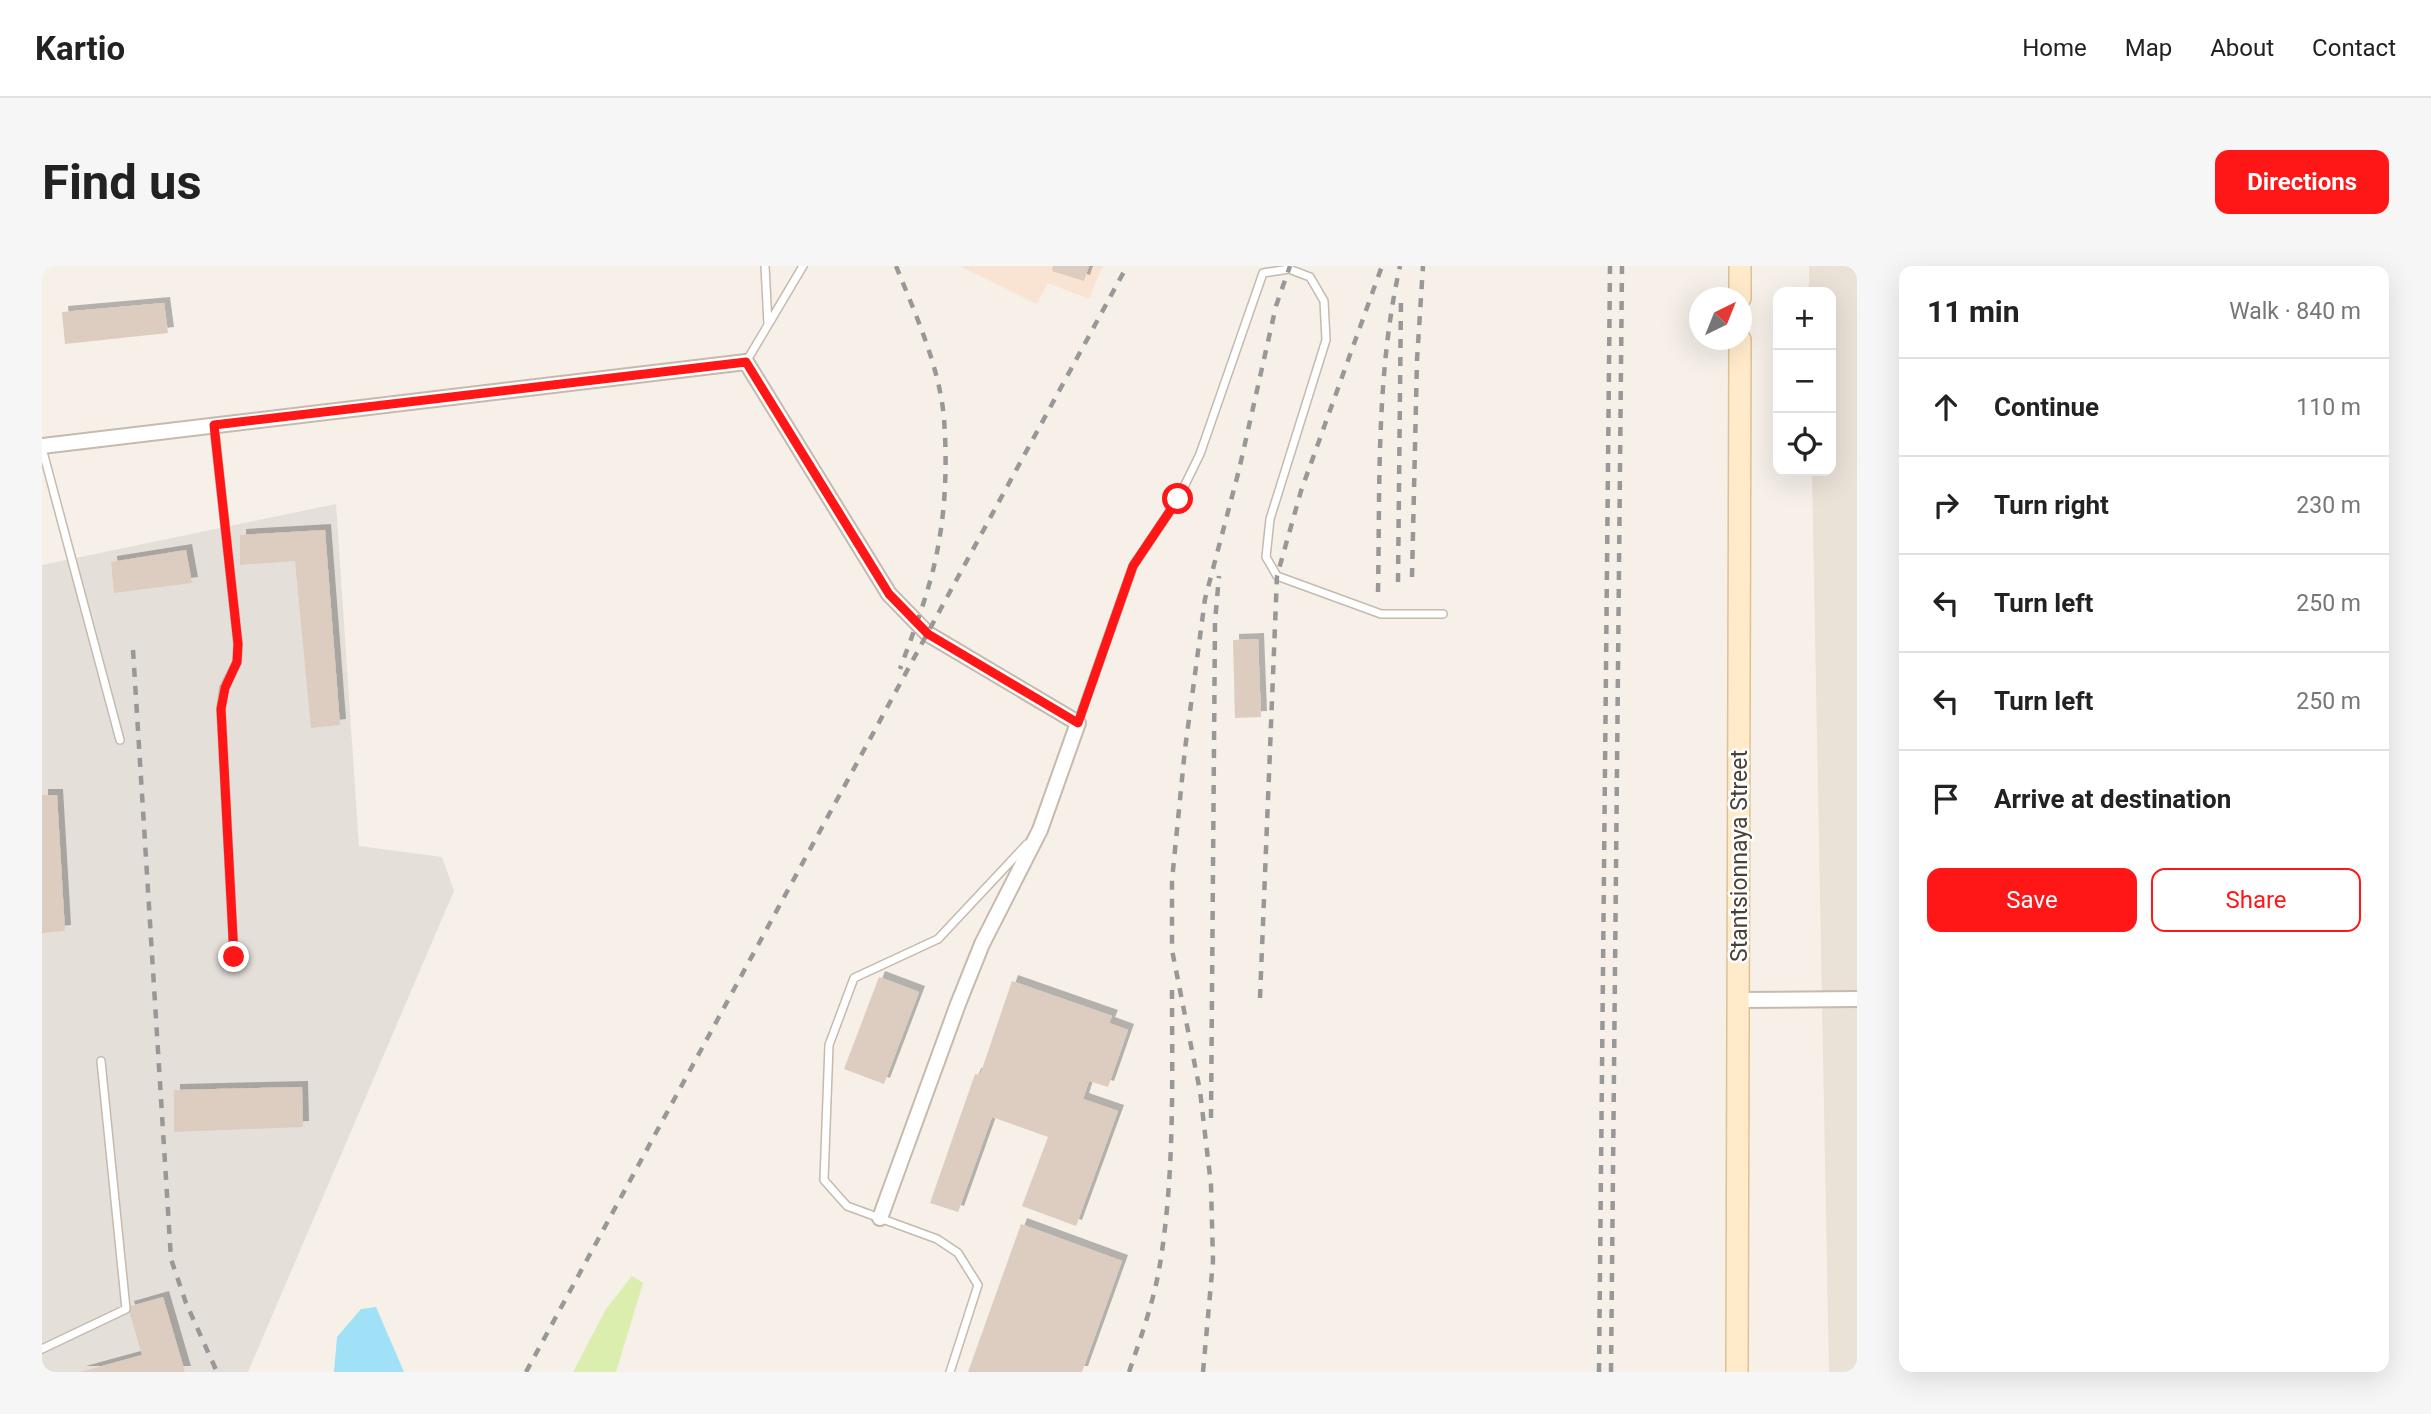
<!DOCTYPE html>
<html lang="en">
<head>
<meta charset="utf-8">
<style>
  body { margin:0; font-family:Roboto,sans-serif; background:#f6f6f6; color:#222 }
  .controls { position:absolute; right:21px; top:21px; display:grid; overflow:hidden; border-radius:14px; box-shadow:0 7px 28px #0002 }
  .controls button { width:63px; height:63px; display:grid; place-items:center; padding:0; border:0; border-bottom:2px solid #e0e0e0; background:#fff; color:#222; font:35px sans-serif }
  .compass { position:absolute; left:1647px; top:21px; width:63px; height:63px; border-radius:50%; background:#fff; box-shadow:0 7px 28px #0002; rotate:43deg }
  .stop { position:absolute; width:21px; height:21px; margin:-16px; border:5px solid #ff1718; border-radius:50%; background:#fff }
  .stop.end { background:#ff1718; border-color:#fff; box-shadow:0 2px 7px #0008 }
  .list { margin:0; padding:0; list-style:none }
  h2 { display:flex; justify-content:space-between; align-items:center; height:91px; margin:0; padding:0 28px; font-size:30px }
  h2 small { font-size:23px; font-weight:400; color:#767676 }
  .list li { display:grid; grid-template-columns:46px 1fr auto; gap:21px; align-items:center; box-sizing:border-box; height:98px; padding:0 28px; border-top:2px solid #e0e0e0 }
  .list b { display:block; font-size:26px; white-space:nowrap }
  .list em { font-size:23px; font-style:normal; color:#767676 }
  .actions { display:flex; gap:14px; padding:21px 28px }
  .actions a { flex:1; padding:16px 0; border:2px solid #ff1718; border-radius:14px; text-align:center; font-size:24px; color:#ff1718 }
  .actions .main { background:#ff1718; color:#fff }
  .icon { flex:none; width:38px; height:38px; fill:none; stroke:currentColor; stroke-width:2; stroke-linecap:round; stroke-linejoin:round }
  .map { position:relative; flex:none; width:1815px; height:1106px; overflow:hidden; border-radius:14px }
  header { display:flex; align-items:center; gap:42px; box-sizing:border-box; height:98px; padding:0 35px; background:#fff; border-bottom:2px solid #e0e0e0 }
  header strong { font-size:33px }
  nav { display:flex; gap:38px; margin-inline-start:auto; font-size:24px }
  .intro { display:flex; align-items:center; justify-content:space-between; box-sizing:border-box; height:168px; padding:0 42px }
  h1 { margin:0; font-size:49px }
  .button { padding:18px 32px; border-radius:14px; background:#ff1718; color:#fff; font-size:24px; font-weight:700 }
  main { display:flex; gap:42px; padding:0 42px }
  aside { flex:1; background:#fff; border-radius:14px; box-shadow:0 7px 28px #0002 }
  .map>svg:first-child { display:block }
</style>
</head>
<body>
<header>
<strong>Kartio</strong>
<nav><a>Home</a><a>Map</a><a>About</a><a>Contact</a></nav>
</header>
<div class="intro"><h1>Find us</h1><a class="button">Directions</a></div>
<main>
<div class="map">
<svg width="1815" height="1106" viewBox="0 0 1815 1106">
  <defs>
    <filter id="shadow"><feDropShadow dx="6" dy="-6" stdDeviation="0" flood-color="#0004"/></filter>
  </defs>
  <rect width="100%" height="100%" fill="#f6f0e9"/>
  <path fill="#eae1d7" d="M1767,0H1815V1106H1787L1770,205H1789V26H1767Z"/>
  <path fill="#f9e3d3" d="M918,0H1061L1047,33L1006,17L995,38Z"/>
  <path fill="#e5dfda" d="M294,238L317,580L400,591L412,625L206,1106H0V299Z"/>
  <path fill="#dbeeae" d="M590,1010L601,1017L574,1106H531L564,1043Z"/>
  <path fill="#a0e1f7" d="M334,1041L362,1106H292L295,1071L319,1043Z"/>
  <path fill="#dccdc0" filter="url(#shadow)" d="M1011,0H1047L1042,15L1010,5Z
    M122,37L126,67L23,78L20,46Z
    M283,264L298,459L269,462L253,295L198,299V269Z
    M144,284L150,317L72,327L69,296Z
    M1216,373L1219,451L1193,452L1191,374Z
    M0,529H15L23,665L0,667Z
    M837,711L877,726L842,818L802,803Z
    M970,715L1070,750L1067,757L1086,764L1066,821L1047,815L1041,833L1076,845L1034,960L980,940L1006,871L950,851L916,946L888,937L933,808L938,809Z
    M260,821L261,861L132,866V824Z
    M979,958L1080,995L1040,1106H926Z
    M121,1031L143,1106H38L100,1089L86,1041Z"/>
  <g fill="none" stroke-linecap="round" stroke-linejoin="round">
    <g stroke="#c6b9ad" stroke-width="10">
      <path id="lane" d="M723,0L726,58
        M704,96L761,0
        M172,160L196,378L195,396L182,422L179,443L192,691
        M0,182L78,474
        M1036,456L1091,300L1136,233L1158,188L1221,7L1247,3L1268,11L1282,35L1284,74L1228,253L1224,291L1235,310L1339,348H1401
        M0,1083L84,1043L59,795
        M908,1106L936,1019L916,987L895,973L805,940L782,914L787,779L812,712L896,673L985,578"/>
    </g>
    <g stroke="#c6b9ad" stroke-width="18">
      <path id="street" d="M0,180L704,96L847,328L886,368L1036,457L998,564L940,678L916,738L838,952
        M1696,734L1815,733"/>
    </g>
    <g stroke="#ddc097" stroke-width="24">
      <path id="secondary" d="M1698,32V0
        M1695,1106L1698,74"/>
    </g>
    <use href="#lane" stroke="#fff" stroke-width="7"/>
    <use href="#street" stroke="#fff" stroke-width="14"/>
    <use href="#secondary" stroke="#ffeaca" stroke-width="21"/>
    <path stroke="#989898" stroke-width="4.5" stroke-dasharray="9 9" stroke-linecap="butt" d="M854,0C873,47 898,102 902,153C905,193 904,236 897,275C890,319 873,362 858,403
      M1370,311L1375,94L1381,0
      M1356,316L1359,32
      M1336,326C1338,217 1334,107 1358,0
      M91,384L129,993L144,1037L175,1106
      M1218,732L1235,310L1259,225L1340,0
      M1169,852L1173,356L1177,310
      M484,1106L1085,0
      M1087,1106C1099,1071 1112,1035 1118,998C1133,906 1130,810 1130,716
      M1161,1106L1171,995L1169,919L1158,825L1130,684V614L1143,483L1163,333L1197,204L1234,40L1248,0
      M1557,1106L1568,0
      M1569,1106L1580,0"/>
  </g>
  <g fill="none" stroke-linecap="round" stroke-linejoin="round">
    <path stroke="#ff1718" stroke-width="9" d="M192,691L179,443L183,422L195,396L196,378L172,159L704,96L847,328L886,368L1036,457L1091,300L1136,233"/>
  </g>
  <g text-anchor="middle" stroke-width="5" stroke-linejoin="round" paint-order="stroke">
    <g font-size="23" fill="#4b4036" stroke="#fff">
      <text transform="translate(1697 590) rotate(-90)" y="8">Stantsionnaya Street</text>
    </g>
  </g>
</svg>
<div class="controls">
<button>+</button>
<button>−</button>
<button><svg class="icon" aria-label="locate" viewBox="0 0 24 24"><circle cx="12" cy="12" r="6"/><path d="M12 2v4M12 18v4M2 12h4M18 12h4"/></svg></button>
</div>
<svg class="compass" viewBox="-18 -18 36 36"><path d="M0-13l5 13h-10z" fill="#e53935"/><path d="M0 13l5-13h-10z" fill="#767676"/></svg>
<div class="stop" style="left:1136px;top:233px"></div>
<div class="stop end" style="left:192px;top:691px"></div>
</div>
<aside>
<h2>11 min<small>Walk · 840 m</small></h2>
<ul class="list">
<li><svg class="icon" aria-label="ahead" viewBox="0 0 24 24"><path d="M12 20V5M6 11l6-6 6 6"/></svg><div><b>Continue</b></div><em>110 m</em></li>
<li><svg class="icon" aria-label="right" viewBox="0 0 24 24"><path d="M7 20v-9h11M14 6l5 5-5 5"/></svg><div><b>Turn right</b></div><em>230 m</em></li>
<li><svg class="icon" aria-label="left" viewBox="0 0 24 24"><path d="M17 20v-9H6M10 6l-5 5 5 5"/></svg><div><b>Turn left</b></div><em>250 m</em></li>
<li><svg class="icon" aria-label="left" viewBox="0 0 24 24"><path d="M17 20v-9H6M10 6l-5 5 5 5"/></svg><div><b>Turn left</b></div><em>250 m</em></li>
<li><svg class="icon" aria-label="arrive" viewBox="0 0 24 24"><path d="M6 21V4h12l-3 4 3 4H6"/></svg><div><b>Arrive at destination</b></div></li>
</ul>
<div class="actions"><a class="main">Save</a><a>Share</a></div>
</aside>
</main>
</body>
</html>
